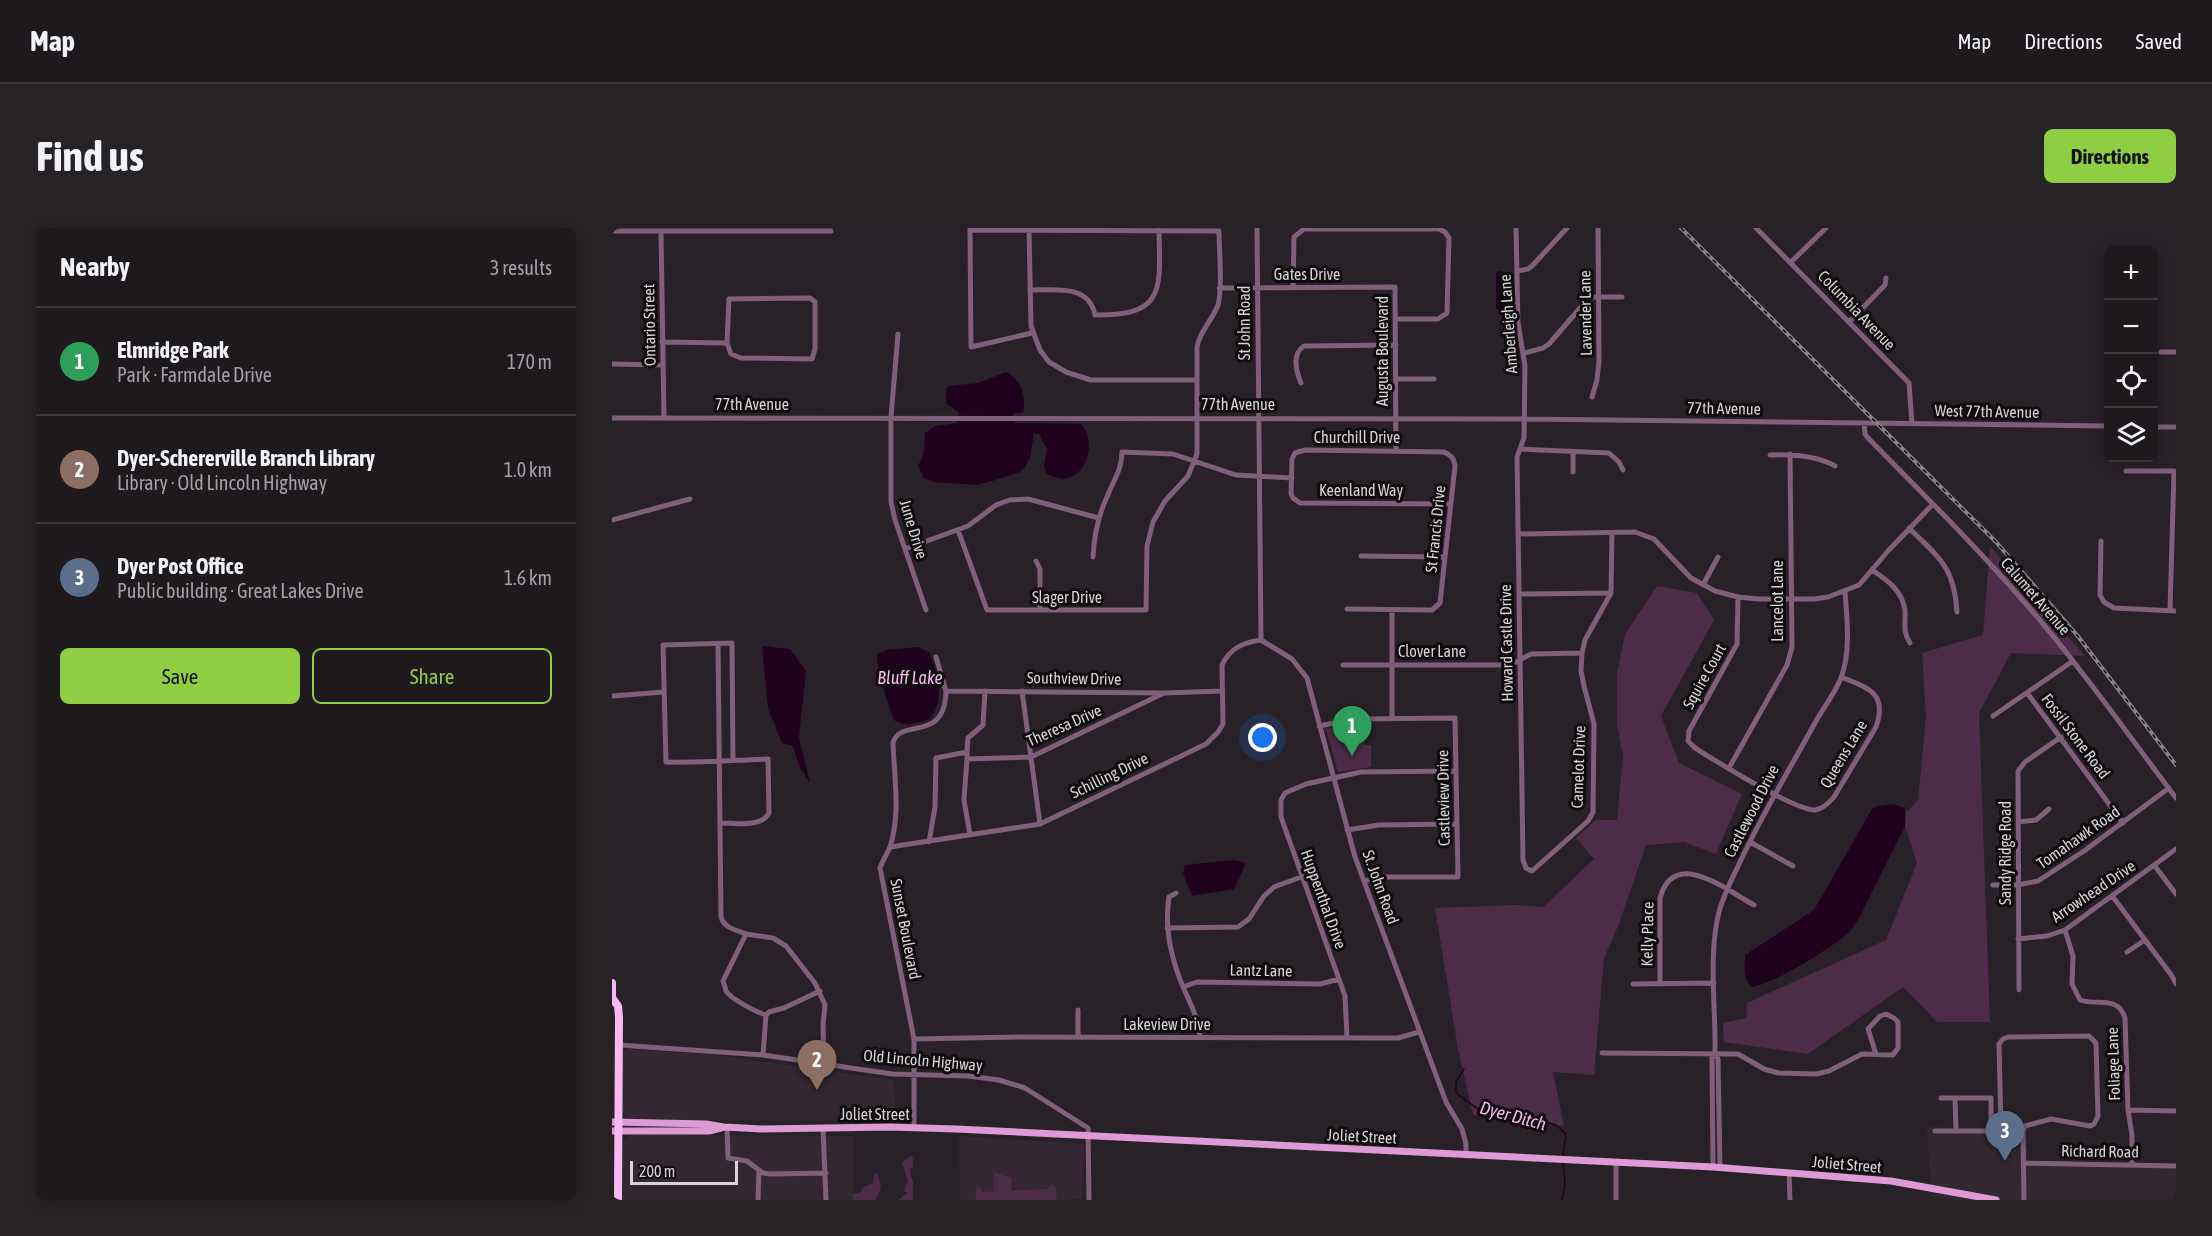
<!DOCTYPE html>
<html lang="en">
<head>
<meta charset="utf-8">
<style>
  body { margin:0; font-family:"Asap Condensed",sans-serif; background:#262226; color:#f1f3f6 }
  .controls { position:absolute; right:18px; top:18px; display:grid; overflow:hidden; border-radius:9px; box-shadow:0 3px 15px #0003 }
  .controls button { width:54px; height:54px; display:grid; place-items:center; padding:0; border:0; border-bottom:2px solid #3c383b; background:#1e191d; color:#f1f3f6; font:30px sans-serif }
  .scale { position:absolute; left:18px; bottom:15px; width:108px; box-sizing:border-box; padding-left:6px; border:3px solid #d8d3d7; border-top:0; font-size:16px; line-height:21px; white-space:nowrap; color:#d8d3d7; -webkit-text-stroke:4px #0f0c0e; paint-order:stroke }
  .you { position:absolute; left:651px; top:510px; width:21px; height:21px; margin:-15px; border:4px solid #fff; border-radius:50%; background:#1a73e8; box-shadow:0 0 0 9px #1a73e833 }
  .badge { display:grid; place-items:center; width:39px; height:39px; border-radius:50%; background:#8fcd42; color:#fff; font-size:20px; font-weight:700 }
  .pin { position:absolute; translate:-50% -50px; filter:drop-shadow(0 2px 3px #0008) }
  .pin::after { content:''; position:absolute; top:32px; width:21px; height:18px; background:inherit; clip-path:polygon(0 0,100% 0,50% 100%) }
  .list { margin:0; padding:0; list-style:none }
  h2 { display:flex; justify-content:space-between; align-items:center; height:78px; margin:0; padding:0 24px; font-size:26px }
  h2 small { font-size:20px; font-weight:400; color:#a1a0a4 }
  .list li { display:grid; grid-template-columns:39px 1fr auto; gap:18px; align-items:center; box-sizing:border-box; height:108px; padding:0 24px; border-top:2px solid #3c383b }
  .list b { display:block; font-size:22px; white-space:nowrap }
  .list p { margin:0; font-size:20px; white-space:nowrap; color:#a1a0a4 }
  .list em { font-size:20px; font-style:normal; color:#a1a0a4 }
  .actions { display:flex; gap:12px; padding:18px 24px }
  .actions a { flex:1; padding:14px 0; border:2px solid #8fcd42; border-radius:9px; text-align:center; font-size:21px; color:#8fcd42 }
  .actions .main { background:#8fcd42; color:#111 }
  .icon { flex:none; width:33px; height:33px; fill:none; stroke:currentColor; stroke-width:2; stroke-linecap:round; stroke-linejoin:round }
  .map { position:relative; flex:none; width:1564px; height:972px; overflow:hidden; border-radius:9px }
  header { display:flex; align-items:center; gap:36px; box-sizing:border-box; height:84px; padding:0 30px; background:#1e191d; border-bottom:2px solid #3c383b }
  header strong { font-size:28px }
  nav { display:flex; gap:33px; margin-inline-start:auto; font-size:21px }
  .intro { display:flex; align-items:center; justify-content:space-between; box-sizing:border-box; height:144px; padding:0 36px }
  h1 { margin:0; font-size:42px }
  .button { padding:15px 27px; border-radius:9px; background:#8fcd42; color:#111; font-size:21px; font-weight:700 }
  main { display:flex; gap:36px; padding:0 36px }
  aside { flex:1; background:#1e191d; border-radius:9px; box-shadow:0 3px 15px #0003 }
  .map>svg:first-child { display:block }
</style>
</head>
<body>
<header>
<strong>Map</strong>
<nav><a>Map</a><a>Directions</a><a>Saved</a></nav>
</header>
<div class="intro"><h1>Find us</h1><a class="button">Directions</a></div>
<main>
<aside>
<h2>Nearby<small>3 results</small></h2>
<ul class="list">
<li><span class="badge" style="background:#2e9e5b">1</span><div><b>Elmridge Park</b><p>Park · Farmdale Drive</p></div><em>170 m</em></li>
<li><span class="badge" style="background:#8d6e63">2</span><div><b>Dyer-Schererville Branch Library</b><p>Library · Old Lincoln Highway</p></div><em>1.0 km</em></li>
<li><span class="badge" style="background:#5c6f8a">3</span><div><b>Dyer Post Office</b><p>Public building · Great Lakes Drive</p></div><em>1.6 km</em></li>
</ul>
<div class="actions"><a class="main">Save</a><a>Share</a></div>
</aside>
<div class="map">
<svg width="1564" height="972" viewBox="0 0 1564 972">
  <rect width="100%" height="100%" fill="#282127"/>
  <path fill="#332832" d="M17,821L102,827L282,852L284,893L66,892L19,890L13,887L10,882L11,824Z
    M1315,899L1415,902V933L1564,936V972H1341L1319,969Z
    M18,907L242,908L241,972H10L11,914Z
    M347,908L472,916L471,971L446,972L444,959L435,961H401L400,948L382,945V964H371L365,958L363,972H348Z"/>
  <path fill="#4d2c49" d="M1378,318L1473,428L1399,425L1367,485L1378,794H1325L1291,759L1196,826L1112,814L1111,795L1134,790L1135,775L1274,712L1305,635L1293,598L1294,585L1306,572L1314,489L1310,425L1371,407Z
    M1045,358L1085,365L1102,392L1049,488L1067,535L1130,566L1104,626L1072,614L1034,617L1007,696L992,730L982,847L941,844L952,898L861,887L846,821L823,680L905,677L931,679L982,631L964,610L984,592H1005L1011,529L1005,496V446L1013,406Z
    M752,495V517H759V539L726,544L714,501Z
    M299,928L301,930V939L298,941L299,949L301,953V972H286L295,965L292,963L293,957L296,954L290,934Z
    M262,945H265L269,959L264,972H241V966L249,964L252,959L261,955Z
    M382,945L400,949V962L435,961L440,956L444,959L445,972H363L365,958L371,964L382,963Z"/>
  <path fill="#20021e" d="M887,43L894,44L893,81H884V45Z
    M394,144C408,150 415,170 411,184L401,186L403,195L469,196C490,219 467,267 434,245L432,238L435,221L427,206L422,205L418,229L413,239L408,244L380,253L364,257L321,254L312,250L306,238L312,225L313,205L324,198L345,195L347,185L334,175V162L337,158L366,155Z
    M150,418L178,421L194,443L187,509L198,555L187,538L181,518L170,515L156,480Z
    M306,419L317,424C326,446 333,471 318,491C306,495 293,500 282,492C275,473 265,445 265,425L273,424V422Z
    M1281,576L1293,580V598L1246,692C1242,697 1239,703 1234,707C1214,723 1164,755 1140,759C1131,751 1133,738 1133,727L1202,682L1260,581L1265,578Z
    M622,632L634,635L622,661L580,668L571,645L573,637Z"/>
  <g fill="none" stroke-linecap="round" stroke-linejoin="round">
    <path stroke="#20021e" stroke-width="1.5" d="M852,841L844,854V865L866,881H886L908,886L944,897L954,906L951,929
      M950,972L953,956L951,933"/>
    <path stroke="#805f7b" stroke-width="5" d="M645,0L649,412
      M904,0L906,95L913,138L912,210L905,229L911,632L914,640L920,643L976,593L981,584L982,496L972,458L969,443L970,425L973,412L999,365L1000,305
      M1144,0L1297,155L1300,196
      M417,2L419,98L428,122L437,134L454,144L479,152H585
      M0,3H219
      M49,4L52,190
      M1179,34L1214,0
      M905,43L916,41L920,38L955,0
      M681,59L682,9L692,1H827L833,4L837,10L835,85L826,91H784
      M607,60L783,59L784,223
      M418,62C443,62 477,56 483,87C554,88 548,61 547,2
      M1238,93L1273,57L1274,50
      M286,106L279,189V274L283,292L314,382
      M50,114L115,115L119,126L129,130L200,131L203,121V74L198,70L117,71L115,115
      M1549,124H1564
      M912,125L931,120L937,116L975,72L982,69H1010
      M0,136L51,137
      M784,151H822
      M689,155C684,143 680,126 692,118L784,117
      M980,169L985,152L987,133L986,0
      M0,190L912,191L1496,198
      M1252,195L1253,206L1257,211C1310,265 1364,318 1414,376C1468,438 1515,505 1564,570
      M1542,199H1564
      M908,221L997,225L1007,234L1011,242
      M1158,227C1180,226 1204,227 1223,238
      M1514,243H1562
      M961,244V224
      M0,292L78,271
      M1297,300C1328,331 1342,338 1345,384
      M346,302L375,382H534L535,318L541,294L553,273L576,248L585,226V119C588,102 600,93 606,77C611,60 607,23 607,3L358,2L359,119L420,105
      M906,306L1023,304L1042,311L1079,350L1103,363L1126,369L1147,371H1202L1216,369L1247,357L1276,323L1321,276
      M1489,313L1488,367L1492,374L1502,380L1564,383
      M293,321L356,298L384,277L398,272L416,271L487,290
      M749,328L833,329
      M481,329C482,308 486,288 495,269C501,253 510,242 510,224L561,226L624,247L680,250
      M424,333L428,341V382
      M1260,342C1275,352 1290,362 1293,382C1294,396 1290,402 1298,415
      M1091,357L1106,329
      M907,366L999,365
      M1126,369L1125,416L1077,503L1076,513L1083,520C1104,533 1183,583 1203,582C1211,581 1217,575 1222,569L1264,499C1276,465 1256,460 1229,449
      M735,381L820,382L828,375L843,238C842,230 839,227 832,224L693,222L683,225L680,231L679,266L681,270L688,275L839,276
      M780,382V490
      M1558,382L1562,243
      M649,412L680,431L695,450L743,629L834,874L850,901L854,916V928
      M106,416L109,689C112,700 124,702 134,706
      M324,429L334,463
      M731,437H893L904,434L919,426L970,425
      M410,463L428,596
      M1416,466L1511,595
      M0,468L52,464
      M1381,488L1461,433
      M707,498L743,491L843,490L846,649H768L752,653
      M355,524L356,510L371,497L373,463
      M355,531L352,572L358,607
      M1117,540L1175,437L1180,419L1178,226
      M1406,594L1424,592L1437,581
      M108,595C123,595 149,600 157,585L156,531C122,532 88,535 54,534L51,417L120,415L121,532
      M735,602L767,597L845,596
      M317,614L323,579L324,530L355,524V531L419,529L552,465
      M1138,614L1181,638
      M278,619L428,596L594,516L606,504L611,496L610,437C618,420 632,414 649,412
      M1542,637L1564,666
      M1381,657H1406L1426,653L1472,623L1557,560
      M564,665L557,669C552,701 559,731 572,761C579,777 587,792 588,810
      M1501,669L1560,748L1564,756
      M555,700L626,699L637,691L652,668L662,659L689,649
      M1453,702L1461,728L1460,756L1468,772C1486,778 1506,767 1513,790L1516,882L1520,907V937
      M1406,711L1435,708L1453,702L1564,621
      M1515,724L1533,712
      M1048,755V670C1062,619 1114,662 1142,677
      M1021,756L1102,755
      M571,759L585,754L708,756L727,751
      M1407,762L1406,543L1413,534L1449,509
      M208,763L172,780L157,784L154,787C144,784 119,771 114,763C114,762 111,753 111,753L134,706L161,710L174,718L203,755L213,777L211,797L212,835
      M466,782V809
      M735,810L733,768L669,589V572L673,565L694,556L749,544L844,543
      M302,811L405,809L786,810L807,804
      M7,817L151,827L280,846L356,848L387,852L413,860L476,900L477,972
      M990,825L1126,826L1152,841L1166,845L1205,846L1217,843L1250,826L1281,827L1286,820V794L1282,790L1274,786L1268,788L1256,801L1264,826
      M1103,825L1106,831L1108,939
      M151,827L154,787
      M1329,870H1379V903
      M1343,870L1344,903
      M1516,882L1564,883
      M115,899L116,930L135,933L151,945L159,946L214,945
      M211,900L214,972
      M302,900V811L268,640C271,632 275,626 278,619C289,586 282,548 281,515C288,489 333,516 334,463L553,465L610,463
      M1323,903H1379L1389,900L1411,903L1413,898L1439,891L1478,898L1482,896L1486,888L1484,815L1477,808L1396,809L1391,811L1387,816L1389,900
      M1411,903L1412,972
      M1004,934V972
      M1412,935L1564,938
      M1101,939L1100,830L1103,825C1104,781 1096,727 1107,684C1112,665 1122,647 1130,630C1152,583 1179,539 1204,493C1212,479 1223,465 1229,450C1239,423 1235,391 1233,364
      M1177,944L1178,972
      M146,972L147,942"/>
    <path stroke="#dd9ad5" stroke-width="7" d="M0,894L94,896L112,899L150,901L278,899L344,901L1101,939L1279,953L1384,972
      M0,903H97L109,900"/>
    <path stroke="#f9b8f1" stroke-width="8" d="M0,755V773
      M1,771L6,778L7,789L6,972"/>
    <g stroke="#898388" stroke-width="4">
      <path id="rail" d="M1069,0L1384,314L1465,407L1564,537"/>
    </g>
    <use href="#rail" stroke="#0f0c0e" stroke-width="1.5" stroke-dasharray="4.5" stroke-linecap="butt"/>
  </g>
  <g text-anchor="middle" stroke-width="6" stroke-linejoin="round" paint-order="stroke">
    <g font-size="16" fill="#d8d3d7" stroke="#0f0c0e">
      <text x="695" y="52">Gates Drive</text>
      <text transform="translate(1245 82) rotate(46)" y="6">Columbia Avenue</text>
      <text transform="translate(973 85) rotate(-91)" y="6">Lavender Lane</text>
      <text transform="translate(632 95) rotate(-90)" y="6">St John Road</text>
      <text transform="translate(896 96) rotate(-94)" y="6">Amberleigh Lane</text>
      <text transform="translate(37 97) rotate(-91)" y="6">Ontario Street</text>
      <text transform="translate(770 123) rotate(-90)" y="6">Augusta Boulevard</text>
      <text x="140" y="182">77th Avenue</text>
      <text x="626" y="182">77th Avenue</text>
      <text transform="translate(1112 180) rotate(1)" y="6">77th Avenue</text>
      <text transform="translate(1375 183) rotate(1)" y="6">West 77th Avenue</text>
      <text x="745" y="215">Churchill Drive</text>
      <text x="749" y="268">Keenland Way</text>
      <text transform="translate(302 301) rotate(73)" y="6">June Drive</text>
      <text transform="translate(823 301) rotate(-84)" y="6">St Francis Drive</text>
      <text transform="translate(1424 368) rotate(49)" y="6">Calumet Avenue</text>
      <text x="455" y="375">Slager Drive</text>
      <text transform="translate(1165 373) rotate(-90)" y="6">Lancelot Lane</text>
      <text transform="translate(894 415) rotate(-91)" y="6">Howard Castle Drive</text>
      <text x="820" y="429">Clover Lane</text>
      <text transform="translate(1092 448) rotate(-61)" y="6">Squire Court</text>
      <text transform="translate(462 450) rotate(1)" y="6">Southview Drive</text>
      <text transform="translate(452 497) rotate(-24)" y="6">Theresa Drive</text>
      <text transform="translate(1464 508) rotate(53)" y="6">Fossil Stone Road</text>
      <text transform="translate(1231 526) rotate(-59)" y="6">Queens Lane</text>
      <text transform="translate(966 539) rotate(-88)" y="6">Camelot Drive</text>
      <text transform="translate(497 547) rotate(-26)" y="6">Schilling Drive</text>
      <text transform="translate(831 570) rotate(-91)" y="6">Castleview Drive</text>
      <text transform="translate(1139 583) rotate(-63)" y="6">Castlewood Drive</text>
      <text transform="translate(1466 609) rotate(-35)" y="6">Tomahawk Road</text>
      <text transform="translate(1393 625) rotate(-90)" y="6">Sandy Ridge Road</text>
      <text transform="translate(769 659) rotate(70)" y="6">St. John Road</text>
      <text transform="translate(1481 663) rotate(-34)" y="6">Arrowhead Drive</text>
      <text transform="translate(712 671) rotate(70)" y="6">Huppenthal Drive</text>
      <text transform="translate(294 701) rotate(79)" y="6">Sunset Boulevard</text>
      <text transform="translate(1035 706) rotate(-89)" y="6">Kelly Place</text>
      <text transform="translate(649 742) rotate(1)" y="6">Lantz Lane</text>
      <text x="555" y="802">Lakeview Drive</text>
      <text transform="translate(311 832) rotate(5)" y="6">Old Lincoln Highway</text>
      <text transform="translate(1501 836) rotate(-92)" y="6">Foliage Lane</text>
      <text x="263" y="892">Joliet Street</text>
      <text transform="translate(750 908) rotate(3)" y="6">Joliet Street</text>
      <text transform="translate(1488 923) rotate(1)" y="6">Richard Road</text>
      <text transform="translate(1235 936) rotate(5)" y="6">Joliet Street</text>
    </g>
    <g font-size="18" font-style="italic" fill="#f7b8ef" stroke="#0f0c0e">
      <text x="298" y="456">Bluff Lake</text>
      <text transform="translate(901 888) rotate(15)" y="6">Dyer Ditch</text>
    </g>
  </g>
</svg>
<div class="controls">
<button>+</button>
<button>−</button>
<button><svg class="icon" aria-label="locate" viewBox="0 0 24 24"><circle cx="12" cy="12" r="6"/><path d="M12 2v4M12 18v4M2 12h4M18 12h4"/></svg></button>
<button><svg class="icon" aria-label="layers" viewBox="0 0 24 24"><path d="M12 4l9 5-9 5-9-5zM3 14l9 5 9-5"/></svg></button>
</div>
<div class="scale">200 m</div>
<div class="you"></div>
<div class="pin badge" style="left:740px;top:528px;background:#2e9e5b">1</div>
<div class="pin badge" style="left:205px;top:862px;background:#8d6e63">2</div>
<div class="pin badge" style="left:1393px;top:933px;background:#5c6f8a">3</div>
</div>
</main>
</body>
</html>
